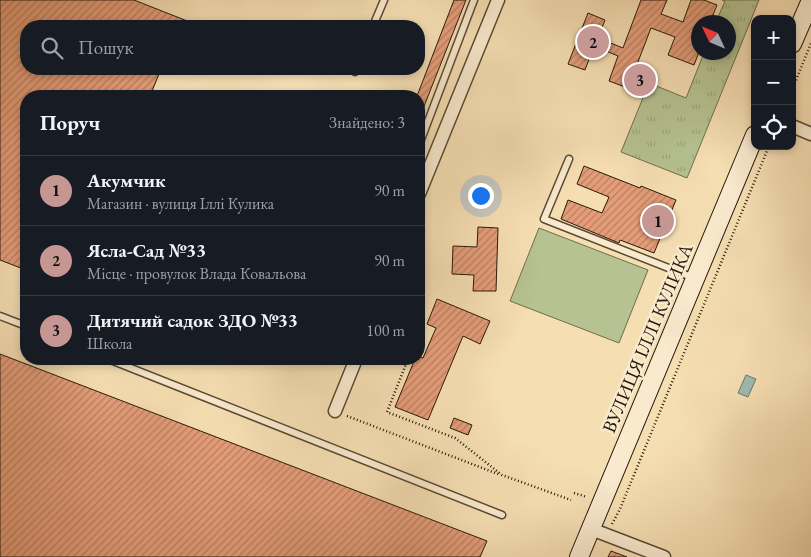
<!DOCTYPE html>
<html lang="uk">
<head>
<meta charset="utf-8">
<style>
  body { margin:0; font-family:"EB Garamond",serif; background:#20242c; color:#f1f3f6 }
  .controls { position:absolute; right:15px; top:15px; display:grid; overflow:hidden; border-radius:10px; box-shadow:0 2px 8px #0003 }
  .controls button { width:45px; height:45px; display:grid; place-items:center; padding:0; border:0; border-bottom:1px solid #363941; background:#171b24; color:#f1f3f6; font:25px sans-serif }
  .compass { position:absolute; left:691px; top:15px; width:45px; height:45px; border-radius:50%; background:#171b24; box-shadow:0 2px 8px #0003; rotate:314deg }
  .you { position:absolute; left:480px; top:195px; width:18px; height:18px; margin:-12px; border:4px solid #fff; border-radius:50%; background:#1a73e8; box-shadow:0 0 0 8px #1a73e833 }
  .badge { display:grid; place-items:center; width:32px; height:32px; border-radius:50%; background:#c59692; color:#111; font-size:16px; font-weight:700 }
  .pin { position:absolute; translate:-50% -50%; border:2px solid #fff; box-shadow:0 1px 5px #0006 }
  .list { margin:0; padding:0; list-style:none }
  h2 { display:flex; justify-content:space-between; align-items:center; height:65px; margin:0; padding:0 20px; font-size:21px }
  h2 small { font-size:16px; font-weight:400; color:#9ea1a6 }
  .list li { display:grid; grid-template-columns:32px 1fr auto; gap:15px; align-items:center; box-sizing:border-box; height:70px; padding:0 20px; border-top:1px solid #363941 }
  .list b { display:block; font-size:19px; white-space:nowrap }
  .list p { margin:0; font-size:16px; white-space:nowrap; color:#9ea1a6 }
  .list em { font-size:16px; font-style:normal; color:#9ea1a6 }
  .icon { flex:none; width:28px; height:28px; fill:none; stroke:currentColor; stroke-width:2; stroke-linecap:round; stroke-linejoin:round }
  .map { position:relative; flex:none; width:811px; height:557px; overflow:hidden }
  .search { position:absolute; background:#171b24; box-shadow:0 2px 8px #0003; left:20px; top:20px; width:405px; height:55px; display:flex; align-items:center; gap:12px; box-sizing:border-box; padding:0 18px; border-radius:20px; color:#9ea1a6; font-size:19px }
  .panel { position:absolute; background:#171b24; box-shadow:0 2px 8px #0003; left:20px; top:90px; width:405px; height:275px; border-radius:20px }
  .map>svg:first-child { display:block }
</style>
</head>
<body>
<div class="map">
<svg width="811" height="557" viewBox="0 0 811 557">
  <defs>
    <pattern id="grass-tufts" width="24" height="20" patternUnits="userSpaceOnUse" patternTransform="scale(1.25)"><rect width="24" height="20" fill="#b6c291"/><path d="M3 7l-1-3M5 7V3M7 7l1-3M15 17l-1-3M17 17v-4M19 17l1-3" fill="none" stroke="#9ca67c"/></pattern>
    <pattern id="water-ripples" width="26" height="14" patternUnits="userSpaceOnUse" patternTransform="scale(1.25)"><rect width="26" height="14" fill="#9ebbb2"/><path d="M2 4q2-2 4 0t4 0M15 11q2-2 4 0t4 0" fill="none" stroke="#88a098"/></pattern>
    <pattern id="building-hatch" width="6" height="6" patternUnits="userSpaceOnUse" patternTransform="scale(1.25)"><rect width="6" height="6" fill="#e59d79"/><path d="M-1 1l2-2M0 6l6-6M5 7l2-2" fill="none" stroke="#b97f61"/></pattern>
  </defs>
  <rect width="100%" height="100%" fill="#f6deb3"/>
  <filter id="stains"><feTurbulence type="fractalNoise" baseFrequency=".004" numOctaves="4"/><feColorMatrix values="0 0 0 0 .2 0 0 0 0 .09 0 0 0 0 .02 0 0 0 .5 -.17"/></filter>
  <radialGradient id="worn" r=".72"><stop offset=".6" stop-color="#630" stop-opacity="0"/><stop offset="1" stop-color="#630" stop-opacity=".3"/></radialGradient>
  <path fill="url(#grass-tufts)" stroke="#6e6e4c" d="M722,0H759L687,178L621,152L649,83L686,98L704,53L728,52V22H716L725,1Z"/>
  <path fill="#b6c291" stroke="#6e6e4c" d="M539,228L648,270L619,343L510,301Z"/>
  <path fill="url(#water-ripples)" stroke="#6e7a6e" d="M746,375L756,379L748,397L738,393Z"/>
  <path fill="url(#building-hatch)" stroke="#261908" d="M0,0H134L200,26H26V69H161L150,96H26V270L0,260Z
    M454,0H466L419,119V96H417Z
    M641,0H667L661,14L683,22L691,0H704L717,5L710,22H698L699,52L694,65L668,55L675,37L651,28L628,88L609,81L618,56L594,46L585,70L568,64L588,13L605,20L598,38L623,48Z
    M584,166L640,188L641,186L676,200L654,253L620,240L619,243L561,219L568,200L602,213L609,197L577,184Z
    M478,227L498,228L496,291H473L474,275L452,274L453,246L477,247Z
    M437,299L490,321L480,344L463,336L428,420L395,407L415,359H419V356L423,358L436,328L427,324Z
    M0,354L487,541L480,557H0Z
    M454,418L472,425L468,435L450,428Z
    M611,551L627,557H608Z"/>
  <g fill="none" stroke-linecap="round" stroke-linejoin="round">
    <g stroke="#5a4a33" stroke-width="9">
      <path id="lane" d="M373,26L384,0
        M355,72L356,69
        M419,145L474,0
        M569,159L544,219L694,278
        M0,316L26,326
        M108,359L502,515"/>
    </g>
    <g stroke="#5a4a33" stroke-width="15">
      <path id="street" d="M792,126L811,134
        M419,194L498,0
        M335,411L356,359
        M591,529L664,557"/>
    </g>
    <g stroke="#261908" stroke-width="20">
      <path id="secondary" d="M792,44L811,0
        M579,557L755,135"/>
    </g>
    <path stroke="#261908" stroke-width="2.5" stroke-dasharray="1 2.5" stroke-linecap="butt" d="M792,90L811,43
      M408,359L387,412L455,438L502,475L571,500
      M347,416L498,474
      M574,493L587,497
      M612,524L620,509L769,146"/>
    <use href="#lane" stroke="#f9eace" stroke-width="6"/>
    <use href="#street" stroke="#f9eace" stroke-width="12"/>
    <use href="#secondary" stroke="#f9eace" stroke-width="18"/>
  </g>
  <g text-anchor="middle" stroke-width="5" stroke-linejoin="round" paint-order="stroke">
    <g font-size="19" fill="#261908" stroke="#f9eace">
      <text transform="translate(647 338) rotate(-67)" y="7">ВУЛИЦЯ ІЛЛІ КУЛИКА</text>
    </g>
  </g>
  <rect width="100%" height="100%" filter="url(#stains)"/>
  <rect width="100%" height="100%" fill="url(#worn)"/>
</svg>
<div class="controls">
<button>+</button>
<button>−</button>
<button><svg class="icon" aria-label="locate" viewBox="0 0 24 24"><circle cx="12" cy="12" r="6"/><path d="M12 2v4M12 18v4M2 12h4M18 12h4"/></svg></button>
</div>
<svg class="compass" viewBox="-18 -18 36 36"><path d="M0-13l5 13h-10z" fill="#e53935"/><path d="M0 13l5-13h-10z" fill="#9ea1a6"/></svg>
<div class="you"></div>
<div class="pin badge" style="left:658px;top:221px">1</div>
<div class="pin badge" style="left:593px;top:42px">2</div>
<div class="pin badge" style="left:640px;top:80px">3</div>
<div class="search"><svg class="icon" aria-label="search" viewBox="0 0 24 24"><circle cx="10" cy="10" r="6"/><path d="M15 15l6 6"/></svg>Пошук</div>
<section class="panel">
<h2>Поруч<small>Знайдено: 3</small></h2>
<ul class="list">
<li><span class="badge">1</span><div><b>Акумчик</b><p>Магазин · вулиця Іллі Кулика</p></div><em>90 m</em></li>
<li><span class="badge">2</span><div><b>Ясла-Сад №33</b><p>Місце · провулок Влада Ковальова</p></div><em>90 m</em></li>
<li><span class="badge">3</span><div><b>Дитячий садок ЗДО №33</b><p>Школа</p></div><em>100 m</em></li>
</ul>
</section>
</div>
</body>
</html>
